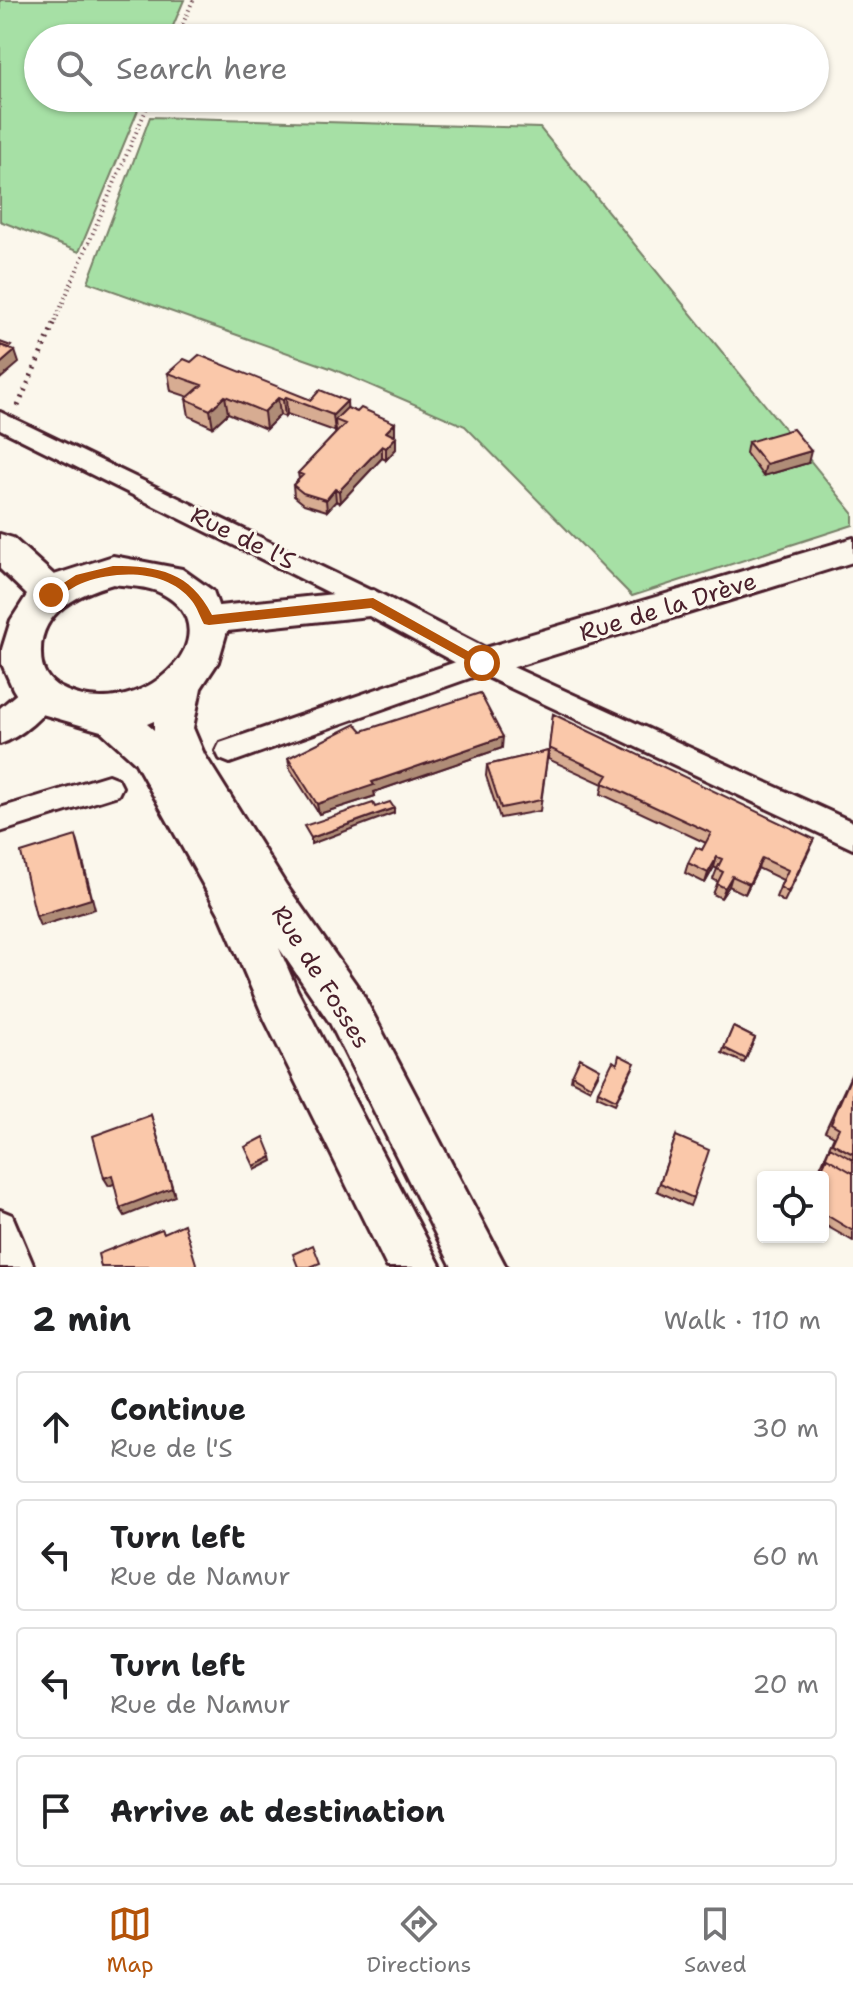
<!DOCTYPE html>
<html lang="en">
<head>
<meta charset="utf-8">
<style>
  body { margin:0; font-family:"Shantell Sans",sans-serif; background:#f6f6f6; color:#202124 }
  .controls { position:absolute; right:24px; bottom:24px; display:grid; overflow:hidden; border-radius:8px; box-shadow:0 2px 6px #0004 }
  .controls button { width:72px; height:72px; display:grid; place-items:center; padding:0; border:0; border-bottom:2px solid #e0e0e0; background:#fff; color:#202124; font:40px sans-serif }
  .stop { position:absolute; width:24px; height:24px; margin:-18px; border:6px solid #b45309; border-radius:50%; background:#fff }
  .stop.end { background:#b45309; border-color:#fff; box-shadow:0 2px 8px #0008 }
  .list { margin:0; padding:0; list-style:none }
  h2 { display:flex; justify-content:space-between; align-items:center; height:104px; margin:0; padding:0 32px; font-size:34px }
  h2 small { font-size:26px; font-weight:400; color:#757577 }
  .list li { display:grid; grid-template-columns:52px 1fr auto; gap:24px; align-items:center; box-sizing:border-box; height:112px; margin:0 16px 16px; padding:0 16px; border:2px solid #e0e0e0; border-radius:8px }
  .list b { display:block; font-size:30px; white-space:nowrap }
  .list p { margin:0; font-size:26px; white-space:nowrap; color:#757577 }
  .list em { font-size:26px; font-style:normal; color:#757577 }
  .icon { flex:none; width:44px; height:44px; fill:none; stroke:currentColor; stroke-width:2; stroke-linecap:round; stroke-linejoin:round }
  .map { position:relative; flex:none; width:853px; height:1267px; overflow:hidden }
  .search { position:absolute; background:#fff; box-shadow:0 2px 6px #0004; left:24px; right:24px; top:24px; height:88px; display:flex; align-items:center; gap:20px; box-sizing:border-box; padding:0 28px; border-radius:44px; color:#757577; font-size:30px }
  .sheet { height:616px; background:#fff }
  nav { display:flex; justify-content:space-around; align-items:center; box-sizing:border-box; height:112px; border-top:2px solid #e0e0e0; background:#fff; font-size:22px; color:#757577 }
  nav a { display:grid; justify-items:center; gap:4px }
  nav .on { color:#b45309 }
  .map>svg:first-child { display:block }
</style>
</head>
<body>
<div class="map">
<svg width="853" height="1267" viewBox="0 0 853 1267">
  <rect width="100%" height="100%" fill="#fbf7ec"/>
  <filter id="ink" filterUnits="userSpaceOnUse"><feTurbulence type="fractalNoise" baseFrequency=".0125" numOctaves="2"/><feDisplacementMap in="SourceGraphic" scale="16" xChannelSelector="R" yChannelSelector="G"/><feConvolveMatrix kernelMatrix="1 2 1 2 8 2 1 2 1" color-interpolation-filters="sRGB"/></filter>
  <g filter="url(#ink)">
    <path fill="#a6e0a5" stroke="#788068" stroke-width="2" d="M0,0H184L168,38H38V98H143L79,252L0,221Z
      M150,117L540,128L853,513V525L632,596L465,426L333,369L88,282Z"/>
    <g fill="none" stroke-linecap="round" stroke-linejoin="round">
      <g stroke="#4a1f2b" stroke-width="6">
        <path id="minor" d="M0,412L382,596L386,603L382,610L373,613L364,610L0,429Z
          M482,653L853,822V849L481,674L230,763L220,759L216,751L220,743Z
          M108,775L118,779L122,787L118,795L0,832V808Z
          M0,1210L12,1215L34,1267H0Z"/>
      </g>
      <g stroke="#4a1f2b" stroke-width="6">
        <path id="tertiary" d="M853,538V562L482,677L369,616L209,633L197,629L192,620L197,611L209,607L373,590L485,648Z
          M39,681L51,685L57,695C46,715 21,737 0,744V708L27,685Z"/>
      </g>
      <g stroke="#4a1f2b" stroke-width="6">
        <path id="secondary" d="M0,534L13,538L54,575L113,556L182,569L213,591L227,631L218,662L201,688L193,728L204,754L286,885L362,993L506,1267H452L330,1023L279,948L297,990L441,1267H387L265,1020L220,915L135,762L101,731L35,712L21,702L13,689L2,664V649L11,620L27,595L0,569ZM113,584C127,586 148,586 161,593C238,633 138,729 61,688C47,681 41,669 41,654C39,612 78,594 113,584ZM154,721V730L147,724Z"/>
      </g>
      <path stroke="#4a1f2b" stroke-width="4" stroke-dasharray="1 4" stroke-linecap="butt" d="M177,38L193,0
        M55,321L151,98"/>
      <path stroke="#4a1f2b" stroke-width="5" stroke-dasharray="2 6" stroke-linecap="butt" d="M18,406L56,319"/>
      <use href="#minor" fill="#fbf7ec" fill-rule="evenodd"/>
      <use href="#tertiary" fill="#fbf7ec" fill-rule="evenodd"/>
      <use href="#secondary" fill="#fbf7ec" fill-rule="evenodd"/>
    </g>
    <path fill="#d7ac92" stroke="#4a1f2b" stroke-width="2" d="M191,362L311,400L347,401V408L357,412L395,423V434L394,436L396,449L386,460L382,458L340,503L336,501L327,511L304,504L294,496L293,485L299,479L298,473L337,432L287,414L285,417L280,415L266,429L228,413L213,427L189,416L186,399L189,397L171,391L168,373Z
      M748,442L808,463L763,476L746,453Z
      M553,714L810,849L784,902L776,897L783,880L758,868L745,894L729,886L721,898L713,894L718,882L713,879L717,869L714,867L705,883L685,873L688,863L702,850L706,843L601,794L603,784L548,759Z
      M362,731L502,748L374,792L375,796L319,814L290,769L288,758Z
      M548,751L540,811L500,818L486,776L487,765Z
      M733,1027L755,1038L744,1063L722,1053Z
      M617,1064L633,1068L615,1104L597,1096L598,1091Z
      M853,1071V1241L823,1224V1177H816L834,1136L825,1131Z
      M599,1073L590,1090L571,1080L572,1075Z
      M676,1136L693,1198L690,1206L657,1191Z"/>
    <path fill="#af8c77" stroke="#4a1f2b" stroke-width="2" d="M15,351L19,363L0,379V364Z
      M225,396L228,413L213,427L210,410Z
      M286,397L287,414L285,417L283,400Z
      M278,398L280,415L266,429L264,412Z
      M347,401L348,418L335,420L336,431L335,432L333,415Z
      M395,423V434L386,444V432Z
      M396,437V449L386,460V448Z
      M382,446V458L340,503L339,491Z
      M811,451L808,463L763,476L766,464Z
      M335,489L336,501L327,511L326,500Z
      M503,737L502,748L374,792L375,796L319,814L317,804L372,782Z
      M394,808V813L311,844V838Z
      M76,836L79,846L95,909L40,926L36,916Z
      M717,857L714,867L705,883L708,873Z
      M762,858L758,868L745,894L749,884Z
      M732,876L729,886L721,898L725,888Z
      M151,1115L175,1196L125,1216L120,1208Z
      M272,1157L273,1161L255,1170L254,1166Z
      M112,1175L116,1183L109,1186L104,1178Z"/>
    <path fill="#fac8aa" stroke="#4a1f2b" stroke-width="2" d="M0,342L11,346L9,348L0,345Z
      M0,345L15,351L0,364Z
      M199,355L311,400L320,390L347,401L333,415L286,397L283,400L278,398L264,412L225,396L210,410L186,399L202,385L168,373L184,359L191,362Z
      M347,408L357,412L361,408L395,423L386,432L396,437L386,448L382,446L339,491L335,489L326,500L303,493L293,485L303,475L298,473L345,424L335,420Z
      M793,429L811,451L766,464L748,442Z
      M480,693L503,737L372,782L374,785L317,804L288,758L356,724L362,731Z
      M553,714L814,839L788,892L780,887L788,870L762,858L749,884L732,876L725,888L717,884L723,872L717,869L722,859L717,857L708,873L688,863L696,847L702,850L711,833L603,783L608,775L549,748Z
      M548,751L541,800L501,808L487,765Z
      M390,802L394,808L311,838L304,826L373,803L375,807Z
      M76,836L91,899L36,916L21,853Z
      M733,1027L755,1038L746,1059L724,1048Z
      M619,1055L635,1063L616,1100L598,1091L613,1061L617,1064Z
      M580,1058L600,1069L591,1086L572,1075Z
      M853,1072V1154L832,1143L839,1128L831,1123Z
      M151,1115L172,1188L120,1208L112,1175L104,1178L93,1136Z
      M676,1136L709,1150L693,1198L660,1183Z
      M264,1137L272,1157L254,1166L245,1147Z
      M830,1147L853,1160V1173L827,1158L824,1162Z
      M827,1158L853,1173V1231L823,1213V1177H818Z
      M184,1224L197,1267H101L98,1254L162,1229L164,1233Z
      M313,1245L320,1263L310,1267H298L293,1254Z"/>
  </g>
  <path fill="#b45309" d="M113,566C159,566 190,572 212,615L373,598L489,663L487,666H477L371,608L209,625L204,624C200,617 197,607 192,601C168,570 119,570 85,582C73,586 63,595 51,600L45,595L76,575Z"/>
  <g text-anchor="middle" stroke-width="6" stroke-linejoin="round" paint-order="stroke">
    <g font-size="24" fill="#4a1f2b" stroke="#fbf7ec">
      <text transform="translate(243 538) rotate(26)" y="8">Rue de l'S</text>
      <text transform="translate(668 607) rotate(-17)" y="8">Rue de la Drève</text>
      <text transform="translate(321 977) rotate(58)" y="8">Rue de Fosses</text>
    </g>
  </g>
</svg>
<div class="controls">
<button><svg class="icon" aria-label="locate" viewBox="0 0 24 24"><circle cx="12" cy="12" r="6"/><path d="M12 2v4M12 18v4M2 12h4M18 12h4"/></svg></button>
</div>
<div class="stop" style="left:482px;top:663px"></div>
<div class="stop end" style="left:51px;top:595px"></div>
<div class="search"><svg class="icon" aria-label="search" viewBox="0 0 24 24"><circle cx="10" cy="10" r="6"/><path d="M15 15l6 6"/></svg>Search here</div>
</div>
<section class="sheet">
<h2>2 min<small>Walk · 110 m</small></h2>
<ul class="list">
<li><svg class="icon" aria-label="ahead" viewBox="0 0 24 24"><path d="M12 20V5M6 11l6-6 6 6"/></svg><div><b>Continue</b><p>Rue de l'S</p></div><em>30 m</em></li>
<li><svg class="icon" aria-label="left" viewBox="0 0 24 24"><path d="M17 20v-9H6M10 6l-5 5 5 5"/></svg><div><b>Turn left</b><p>Rue de Namur</p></div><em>60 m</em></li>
<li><svg class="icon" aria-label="left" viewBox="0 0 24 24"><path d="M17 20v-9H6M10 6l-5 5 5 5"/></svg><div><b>Turn left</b><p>Rue de Namur</p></div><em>20 m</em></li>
<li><svg class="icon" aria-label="arrive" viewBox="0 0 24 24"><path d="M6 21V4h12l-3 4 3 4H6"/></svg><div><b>Arrive at destination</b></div></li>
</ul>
</section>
<nav>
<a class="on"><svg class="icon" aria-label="map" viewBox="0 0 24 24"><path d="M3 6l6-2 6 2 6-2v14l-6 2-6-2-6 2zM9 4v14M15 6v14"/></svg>Map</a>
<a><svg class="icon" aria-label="directions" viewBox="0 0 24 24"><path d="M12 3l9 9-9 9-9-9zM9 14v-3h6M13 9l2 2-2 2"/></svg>Directions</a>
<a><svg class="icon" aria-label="saved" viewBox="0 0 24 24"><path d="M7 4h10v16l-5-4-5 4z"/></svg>Saved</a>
</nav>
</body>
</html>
